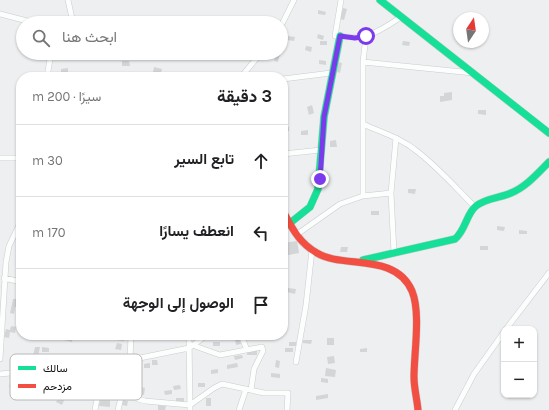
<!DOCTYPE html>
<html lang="ar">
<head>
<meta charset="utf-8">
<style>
  body { margin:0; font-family:Karla,Vazirmatn,sans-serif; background:#f2f2f2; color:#202124; direction:rtl }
  .controls { position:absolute; right:12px; bottom:12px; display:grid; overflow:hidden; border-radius:8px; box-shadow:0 1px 3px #0004 }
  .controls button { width:36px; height:36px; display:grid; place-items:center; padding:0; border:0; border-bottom:1px solid #e0e0e0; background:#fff; color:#202124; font:20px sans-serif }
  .compass { position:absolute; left:453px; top:12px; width:36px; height:36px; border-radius:50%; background:#fff; box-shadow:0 1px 3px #0004; rotate:13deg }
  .stop { position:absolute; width:12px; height:12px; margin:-9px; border:3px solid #7c3aed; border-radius:50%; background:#fff }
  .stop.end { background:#7c3aed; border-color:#fff; box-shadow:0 1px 4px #0008 }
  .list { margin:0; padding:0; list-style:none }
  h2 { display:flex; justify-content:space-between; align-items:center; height:52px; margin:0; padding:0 16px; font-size:17px }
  h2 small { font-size:13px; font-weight:400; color:#757577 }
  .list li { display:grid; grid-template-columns:26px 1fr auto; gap:12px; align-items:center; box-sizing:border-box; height:72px; padding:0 16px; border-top:1px solid #e0e0e0 }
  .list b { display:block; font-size:15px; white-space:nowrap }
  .list em { font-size:13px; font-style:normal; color:#757577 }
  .icon { flex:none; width:22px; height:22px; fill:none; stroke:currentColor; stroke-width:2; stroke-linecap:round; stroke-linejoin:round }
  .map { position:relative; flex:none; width:549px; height:410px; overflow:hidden; direction:ltr }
  .search { position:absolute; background:#fff; box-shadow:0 1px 3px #0004; left:16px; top:16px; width:272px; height:44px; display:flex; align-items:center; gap:10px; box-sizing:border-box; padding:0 14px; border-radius:22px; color:#757577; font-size:15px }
  .panel { position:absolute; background:#fff; box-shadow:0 1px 3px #0004; left:16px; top:72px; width:272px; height:268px; border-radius:16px; direction:rtl }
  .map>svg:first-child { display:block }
</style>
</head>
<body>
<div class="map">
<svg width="549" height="410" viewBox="0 0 549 410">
  <rect width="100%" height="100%" fill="#edeff1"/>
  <path fill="#d4d5d7" d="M343,8L347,9L344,20L340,19Z
    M318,10L326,12L325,15L318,14Z
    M318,34L324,36L323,40L317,38Z
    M288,36L295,37L294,41L287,40Z
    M320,41H327V45H320Z
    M403,41L410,42L409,46L402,45Z
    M306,46L312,47L311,52L305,50Z
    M276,54H280L278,62L274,61Z
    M319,60L326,61V65L319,64Z
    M122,61H129L130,66H122Z
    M337,62L342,63L340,73L335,71Z
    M154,67L162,69L161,73L153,72Z
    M68,68V73H61V69Z
    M452,92V100L440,102V96H444V93Z
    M312,105L314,113L309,115L307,107Z
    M478,110H486V115L478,114Z
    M283,127H289V131L283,132Z
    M308,130V135H301V131Z
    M336,140L337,147H330V141Z
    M408,189H416L415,194L408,193Z
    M371,211H379V215H371Z
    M497,226L505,227L504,231L497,230Z
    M519,230L527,231V234H519Z
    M297,241L299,253L283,256V243Z
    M480,246H488V250H480Z
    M341,247H348L347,252H340Z
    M288,288L296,289L295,294L287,292Z
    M13,299H20L19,307H15L14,314L10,313Z
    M11,326L16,327L15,333L10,332L9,338L4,337L6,329L10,330Z
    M65,335L73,336L72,342L64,340Z
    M106,335H113V339H105Z
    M116,335L124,336V341L116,340Z
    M239,338L241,344L236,345L235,339Z
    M327,338H334V345H327Z
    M303,340H312L311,344L303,343Z
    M213,342H220V346H213Z
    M289,342H296V346H289Z
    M117,343L122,344L121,350L115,349Z
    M35,347H40L38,357L33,356Z
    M42,347L49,348V352H42Z
    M285,348H293V352H285Z
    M367,348V352H360V349Z
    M247,351H257V355H247Z
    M242,355L243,358L235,360L234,356Z
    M334,356L335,363L328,364L327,357Z
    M152,360H157L158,365H152Z
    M276,360L280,361L279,368L275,367Z
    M150,363V368H144V364Z
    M237,363L238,367L227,369V365Z
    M326,368L336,370L335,377L325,376Z
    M218,369V373L211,374V370Z
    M271,373L280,374V378L271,377Z
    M321,378L328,379V383L321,382Z
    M10,383L19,384V388L9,387Z
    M198,383H205V387H198Z
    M180,385L181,389L174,390L173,386Z
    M141,387L145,388L144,395L140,394Z
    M172,390V394L165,395L164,391Z
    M328,394V398L316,400V396Z
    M59,396L65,398L62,405L56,402Z
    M176,398H184V402H176Z
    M206,398H211V406H206Z
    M100,400H110V407L99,406Z
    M123,400L128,401L127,406L122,405Z
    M158,405L166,406L165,410H158Z"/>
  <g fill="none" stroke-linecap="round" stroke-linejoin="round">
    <g stroke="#cbcccd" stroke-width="6">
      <path id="street" d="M68,0L73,23
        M341,0L335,36C367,40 375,34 401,17
        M0,14L35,23
        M281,26L294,0
        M366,36L363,62L473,73
        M363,62V196
        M47,77L51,53
        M241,77L261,53
        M283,79L331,73
        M363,124C380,132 399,137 414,149C436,165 455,187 475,207
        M283,154L321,150
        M0,158H21
        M296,235L340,204L363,196L391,193
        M394,253L391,193L396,138
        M4,278L21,282
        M506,329L549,273
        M189,335L190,410
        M241,335L247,350
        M192,345L220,355L262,347L263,351L254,369L251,390
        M0,359L6,262L9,246L21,221
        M130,360L189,348L207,335
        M296,362L306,305L312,250
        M0,374L41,370L100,383L95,410
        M99,387L145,401L190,405
        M190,405L214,388L222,384L264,393H288L287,410
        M118,410L130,360L131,335
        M239,410L246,389
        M455,410L474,374L504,332"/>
    </g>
    <g stroke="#cbcccd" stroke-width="8">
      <path id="fast" d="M380,0L549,133
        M290,223L310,207L318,189L324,117L340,36
        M363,260L455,239C466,230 466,214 476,206C486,198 500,198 511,193C526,187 538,173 549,162"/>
    </g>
    <g stroke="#cbcccd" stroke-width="8">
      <path id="jam" d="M283,211C292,228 299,243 317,253C343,269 395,252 412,291C421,313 414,353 414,377C414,388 417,399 418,410"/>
    </g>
    <use href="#street" stroke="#fcfdfd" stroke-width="5"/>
    <use href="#fast" stroke="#16e098" stroke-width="7"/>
    <use href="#jam" stroke="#f24e42" stroke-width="7"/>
  </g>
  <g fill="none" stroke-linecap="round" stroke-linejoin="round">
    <path stroke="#7c3aed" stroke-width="5" d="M320,179L324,117L340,36L355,38L366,36"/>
  </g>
  <rect x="10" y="354" width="132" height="46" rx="6" fill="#fff" stroke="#b8b8b9" stroke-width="1"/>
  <rect x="18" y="366" width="18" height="4" fill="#16e098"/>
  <rect x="18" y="384" width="18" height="4" fill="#f24e42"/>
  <g font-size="11" fill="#141415">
    <text x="43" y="372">سالك</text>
    <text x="43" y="390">مزدحم</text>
  </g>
</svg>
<div class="controls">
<button>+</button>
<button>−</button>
</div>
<svg class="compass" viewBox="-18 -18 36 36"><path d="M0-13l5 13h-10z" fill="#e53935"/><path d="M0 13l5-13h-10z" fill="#757577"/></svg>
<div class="stop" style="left:366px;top:36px"></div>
<div class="stop end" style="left:320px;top:179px"></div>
<div class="search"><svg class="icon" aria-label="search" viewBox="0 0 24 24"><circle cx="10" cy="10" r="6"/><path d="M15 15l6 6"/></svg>ابحث هنا</div>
<section class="panel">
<h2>3 دقيقة<small>سيرًا · 200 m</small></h2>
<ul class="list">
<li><svg class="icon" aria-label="ahead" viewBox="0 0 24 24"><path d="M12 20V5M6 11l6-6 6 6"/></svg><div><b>تابع السير</b></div><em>30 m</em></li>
<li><svg class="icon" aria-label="left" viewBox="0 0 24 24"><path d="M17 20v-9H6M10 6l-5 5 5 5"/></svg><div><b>انعطف يسارًا</b></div><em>170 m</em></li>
<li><svg class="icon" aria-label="arrive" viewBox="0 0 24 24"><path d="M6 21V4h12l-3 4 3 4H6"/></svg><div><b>الوصول إلى الوجهة</b></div></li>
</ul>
</section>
</div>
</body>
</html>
